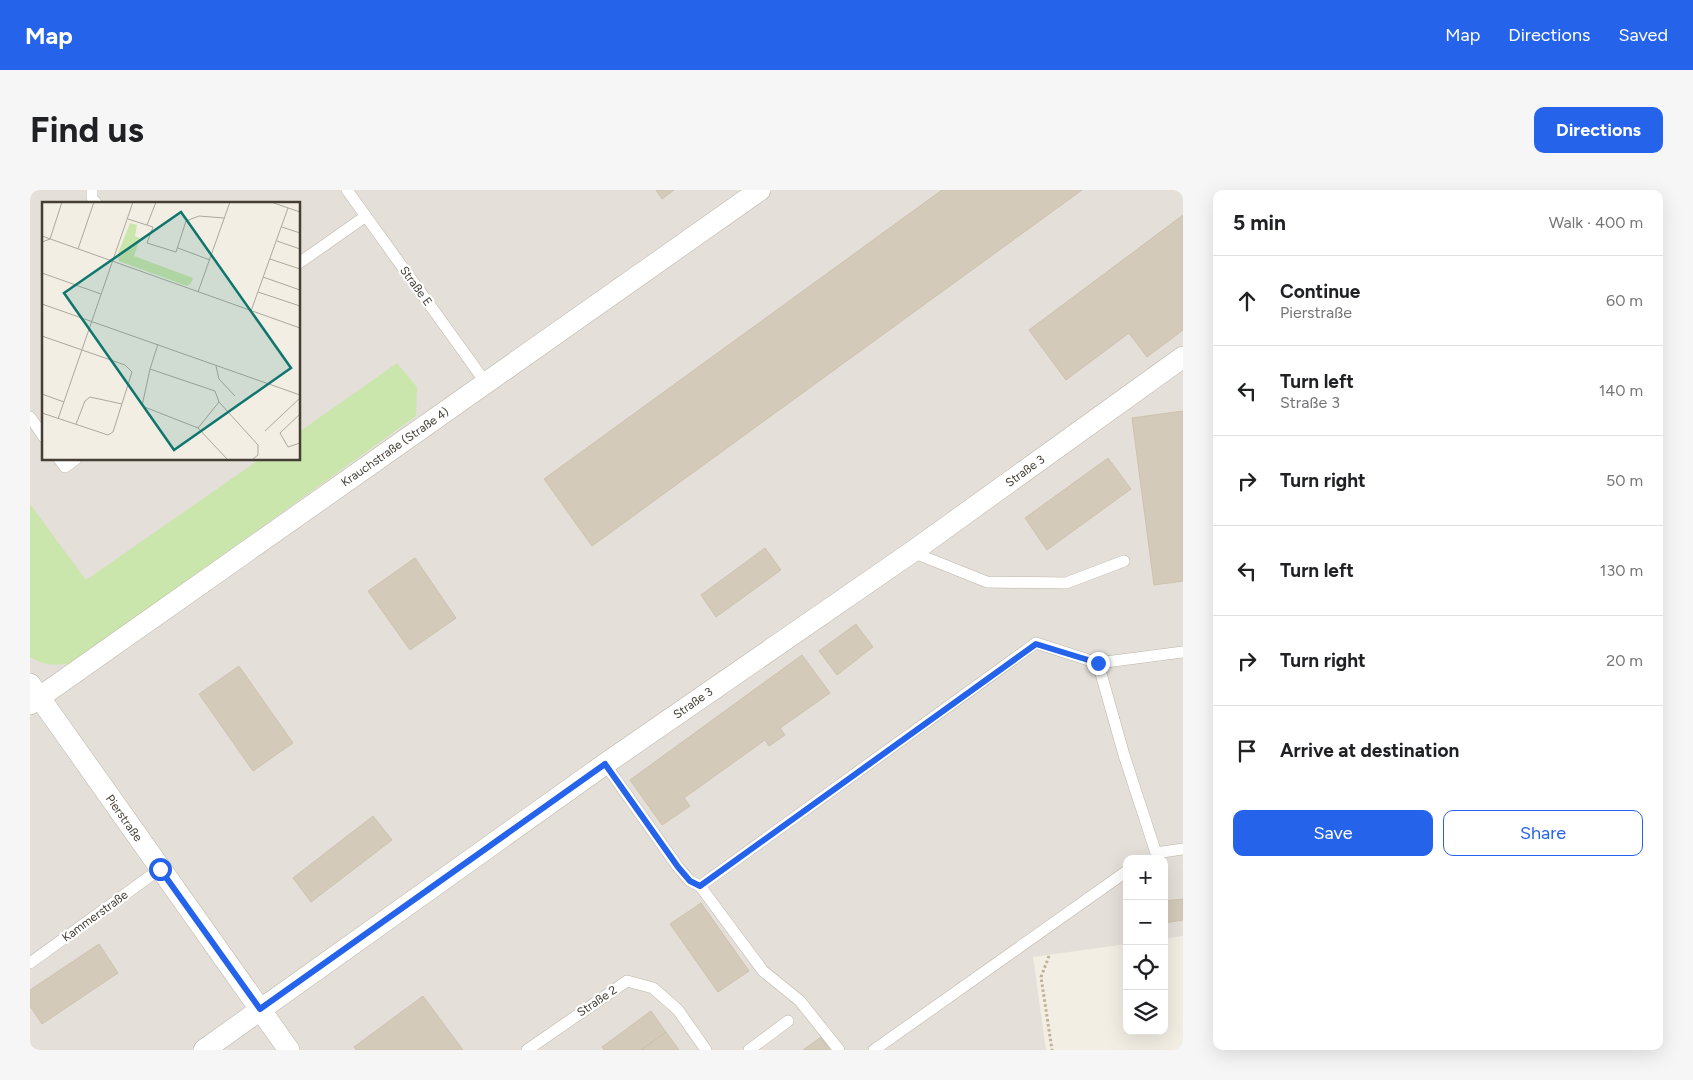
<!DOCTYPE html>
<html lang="en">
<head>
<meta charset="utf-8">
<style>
  body { margin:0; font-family:Figtree,sans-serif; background:#f6f6f6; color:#202124 }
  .controls { position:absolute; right:15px; bottom:15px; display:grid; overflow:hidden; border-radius:10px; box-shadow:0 5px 20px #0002 }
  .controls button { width:45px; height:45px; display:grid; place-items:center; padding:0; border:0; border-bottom:1px solid #e0e0e0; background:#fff; color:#202124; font:25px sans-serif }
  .stop { position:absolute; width:15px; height:15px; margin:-11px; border:4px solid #2563eb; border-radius:50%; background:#fff }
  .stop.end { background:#2563eb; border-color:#fff; box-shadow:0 1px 5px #0008 }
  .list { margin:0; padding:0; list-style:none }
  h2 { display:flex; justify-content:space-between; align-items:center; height:65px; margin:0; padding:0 20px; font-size:21px }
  h2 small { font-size:16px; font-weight:400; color:#757577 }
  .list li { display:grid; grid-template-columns:32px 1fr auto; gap:15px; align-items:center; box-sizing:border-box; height:90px; padding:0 20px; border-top:1px solid #e0e0e0 }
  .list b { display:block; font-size:19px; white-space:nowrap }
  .list p { margin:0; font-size:16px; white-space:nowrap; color:#757577 }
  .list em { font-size:16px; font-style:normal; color:#757577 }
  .actions { display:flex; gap:10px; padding:15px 20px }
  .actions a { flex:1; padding:11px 0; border:1px solid #2563eb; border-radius:10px; text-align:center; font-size:18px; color:#2563eb }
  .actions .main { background:#2563eb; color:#fff }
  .icon { flex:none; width:28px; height:28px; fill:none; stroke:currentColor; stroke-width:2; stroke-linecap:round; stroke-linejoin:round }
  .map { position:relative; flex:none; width:1153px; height:860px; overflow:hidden; border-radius:10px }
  header { display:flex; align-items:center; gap:30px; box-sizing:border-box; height:70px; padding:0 25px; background:#2563eb; color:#fff }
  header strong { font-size:24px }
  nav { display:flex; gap:28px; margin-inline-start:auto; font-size:18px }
  .intro { display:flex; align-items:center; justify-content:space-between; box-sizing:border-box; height:120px; padding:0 30px }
  h1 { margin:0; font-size:35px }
  .button { padding:12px 22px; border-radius:10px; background:#2563eb; color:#fff; font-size:18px; font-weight:700 }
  main { display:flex; gap:30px; padding:0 30px }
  aside { flex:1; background:#fff; border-radius:10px; box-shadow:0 5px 20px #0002 }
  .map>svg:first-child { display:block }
</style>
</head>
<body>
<header>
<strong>Map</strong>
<nav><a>Map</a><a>Directions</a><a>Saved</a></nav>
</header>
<div class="intro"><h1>Find us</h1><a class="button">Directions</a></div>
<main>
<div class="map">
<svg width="1153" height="860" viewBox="0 0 1153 860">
  <rect width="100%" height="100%" fill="#f2eee4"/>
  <path fill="#e4dfd9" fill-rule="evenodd" d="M0,0H1153V746L1134,749V669H1097V754L1003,767L1016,860H0ZM14,14H269V269H14Z"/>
  <path fill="#cae6ac" d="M367,173L387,197L386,226L44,472C27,476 15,476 0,467V314L56,390L230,269H269V242Z"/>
  <path fill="#d3cab9" stroke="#cec2ad" d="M626,0H644L632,9Z
    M912,0H1052L562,356L514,289Z
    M1153,25V140L1117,167L1099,143L1036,190L999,140Z
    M1153,221V391L1124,395L1102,228Z
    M1078,268L1101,299L1017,360L995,328Z
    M735,358L751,380L686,427L671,405Z
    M385,368L426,428L380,460L338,401Z
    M826,434L843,457L807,485L789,461Z
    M772,465L800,503L750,538L755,545L739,556L735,550L654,608L660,616L632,635L600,590Z
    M209,476L263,553L223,581L169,504Z
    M343,626L362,650L281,712L263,688Z
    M1153,709V730L1134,733V711Z
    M671,713L719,781L688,802L640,734Z
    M69,754L88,783L12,834L0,816V800Z
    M393,806L433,860H326L324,857Z
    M621,821L636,842L611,860H574L572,857Z
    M636,842L649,860H611Z
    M791,847L800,860H773Z"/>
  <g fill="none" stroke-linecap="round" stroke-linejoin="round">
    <g stroke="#bdb6a7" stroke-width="12">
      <path id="service" d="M62,0V8L67,14
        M317,0L456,193
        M269,73L336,26
        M0,227L14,247
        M29,269L35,277L46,269
        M882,362L957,392L1036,393L1094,371
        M1153,462L1068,473L1094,565L1126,663L1153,659
        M575,574L648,677L660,691L670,696L1006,453L1068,473
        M670,696L733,781L770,811L809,860
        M0,773L130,679
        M497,860L597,791L623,798L648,820L676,860
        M719,860L758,831
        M844,860L1097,681"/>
    </g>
    <g stroke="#bdb6a7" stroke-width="22">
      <path id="minor" d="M0,494L259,860
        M0,514L730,0
        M174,860L575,574L882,362L1153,167"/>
    </g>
    <path stroke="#bfb298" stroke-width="3" stroke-dasharray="2.5 2.5" stroke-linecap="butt" d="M1019,766L1011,787L1022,860"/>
    <use href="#service" stroke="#fff" stroke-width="11"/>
    <use href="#minor" stroke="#fff" stroke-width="21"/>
  </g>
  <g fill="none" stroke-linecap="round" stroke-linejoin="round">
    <path stroke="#2563eb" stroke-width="6" d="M130,679L230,819L575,574L648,677L660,691L670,696L1006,454L1068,473"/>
  </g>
  <g text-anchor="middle" stroke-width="4.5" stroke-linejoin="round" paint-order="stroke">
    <g font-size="12" fill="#443e34" stroke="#fff">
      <text transform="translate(386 96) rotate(54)" y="4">Straße E</text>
      <text transform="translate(365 257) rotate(-35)" y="4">Krauchstraße (Straße 4)</text>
      <text transform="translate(995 281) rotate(-36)" y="4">Straße 3</text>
      <text transform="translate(663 513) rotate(-35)" y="4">Straße 3</text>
      <text transform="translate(94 628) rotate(55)" y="4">Pierstraße</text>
      <text transform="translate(65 726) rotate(-36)" y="4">Kammerstraße</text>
      <text transform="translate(567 811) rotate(-34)" y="4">Straße 2</text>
    </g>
  </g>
  <g transform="translate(12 12)">
    <rect width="258" height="258" fill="#f2eee4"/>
    <path d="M88,21L95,23L93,34L98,36L92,54L151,76L149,81L145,84L77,59L76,51Z" fill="#cae6ac"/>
    <path fill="none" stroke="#aca89e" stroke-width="1" d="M229,0L258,10M86,17L111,25L105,41L134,50L144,19L157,14L182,16M105,23L114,0M240,25L258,31M0,34L258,126M235,39L258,47M0,40L8,37L20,0M136,46L168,58M36,47L52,0M228,57L258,67M0,71L59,92M221,75L258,88M156,90L188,0M216,90L258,104M0,102L258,193M209,109L246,6M0,134L83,163L90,170L71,230L66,233L0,211M116,142L108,167L173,189L177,200M174,164L177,177L193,194M108,167L100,204L156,226M0,192L22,200M258,212L238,231L246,245L258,241M16,217L91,0M34,222L43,199L48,195L80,202M223,229L258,196M185,257L156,226L177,200L216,243V253L211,257"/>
    <path fill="#0f766e" fill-opacity="0.15" stroke="#0f766e" stroke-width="2.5" d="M139,10L249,166L132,248L22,91Z"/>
    <rect width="258" height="258" fill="none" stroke="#443e34" stroke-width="2.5"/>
  </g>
</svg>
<div class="controls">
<button>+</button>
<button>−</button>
<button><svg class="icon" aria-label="locate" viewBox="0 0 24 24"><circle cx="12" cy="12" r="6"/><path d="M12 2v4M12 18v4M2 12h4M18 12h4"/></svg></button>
<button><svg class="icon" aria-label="layers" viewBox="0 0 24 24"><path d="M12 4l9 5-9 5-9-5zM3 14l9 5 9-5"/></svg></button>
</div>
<div class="stop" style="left:130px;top:679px"></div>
<div class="stop end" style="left:1068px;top:473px"></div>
</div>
<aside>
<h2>5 min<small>Walk · 400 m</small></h2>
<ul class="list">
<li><svg class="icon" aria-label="ahead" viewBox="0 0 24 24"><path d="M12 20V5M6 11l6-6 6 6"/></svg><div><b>Continue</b><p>Pierstraße</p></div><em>60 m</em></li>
<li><svg class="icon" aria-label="left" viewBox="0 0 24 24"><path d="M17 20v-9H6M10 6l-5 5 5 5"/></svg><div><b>Turn left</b><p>Straße 3</p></div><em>140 m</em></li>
<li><svg class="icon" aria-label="right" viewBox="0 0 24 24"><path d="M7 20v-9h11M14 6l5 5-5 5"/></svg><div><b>Turn right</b></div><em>50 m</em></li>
<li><svg class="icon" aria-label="left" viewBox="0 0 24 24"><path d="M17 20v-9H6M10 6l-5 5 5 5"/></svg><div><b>Turn left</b></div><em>130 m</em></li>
<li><svg class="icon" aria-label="right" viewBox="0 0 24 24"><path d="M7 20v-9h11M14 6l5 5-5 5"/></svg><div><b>Turn right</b></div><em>20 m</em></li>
<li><svg class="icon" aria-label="arrive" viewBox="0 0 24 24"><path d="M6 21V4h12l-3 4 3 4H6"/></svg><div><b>Arrive at destination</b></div></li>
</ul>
<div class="actions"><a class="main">Save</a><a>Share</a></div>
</aside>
</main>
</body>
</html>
